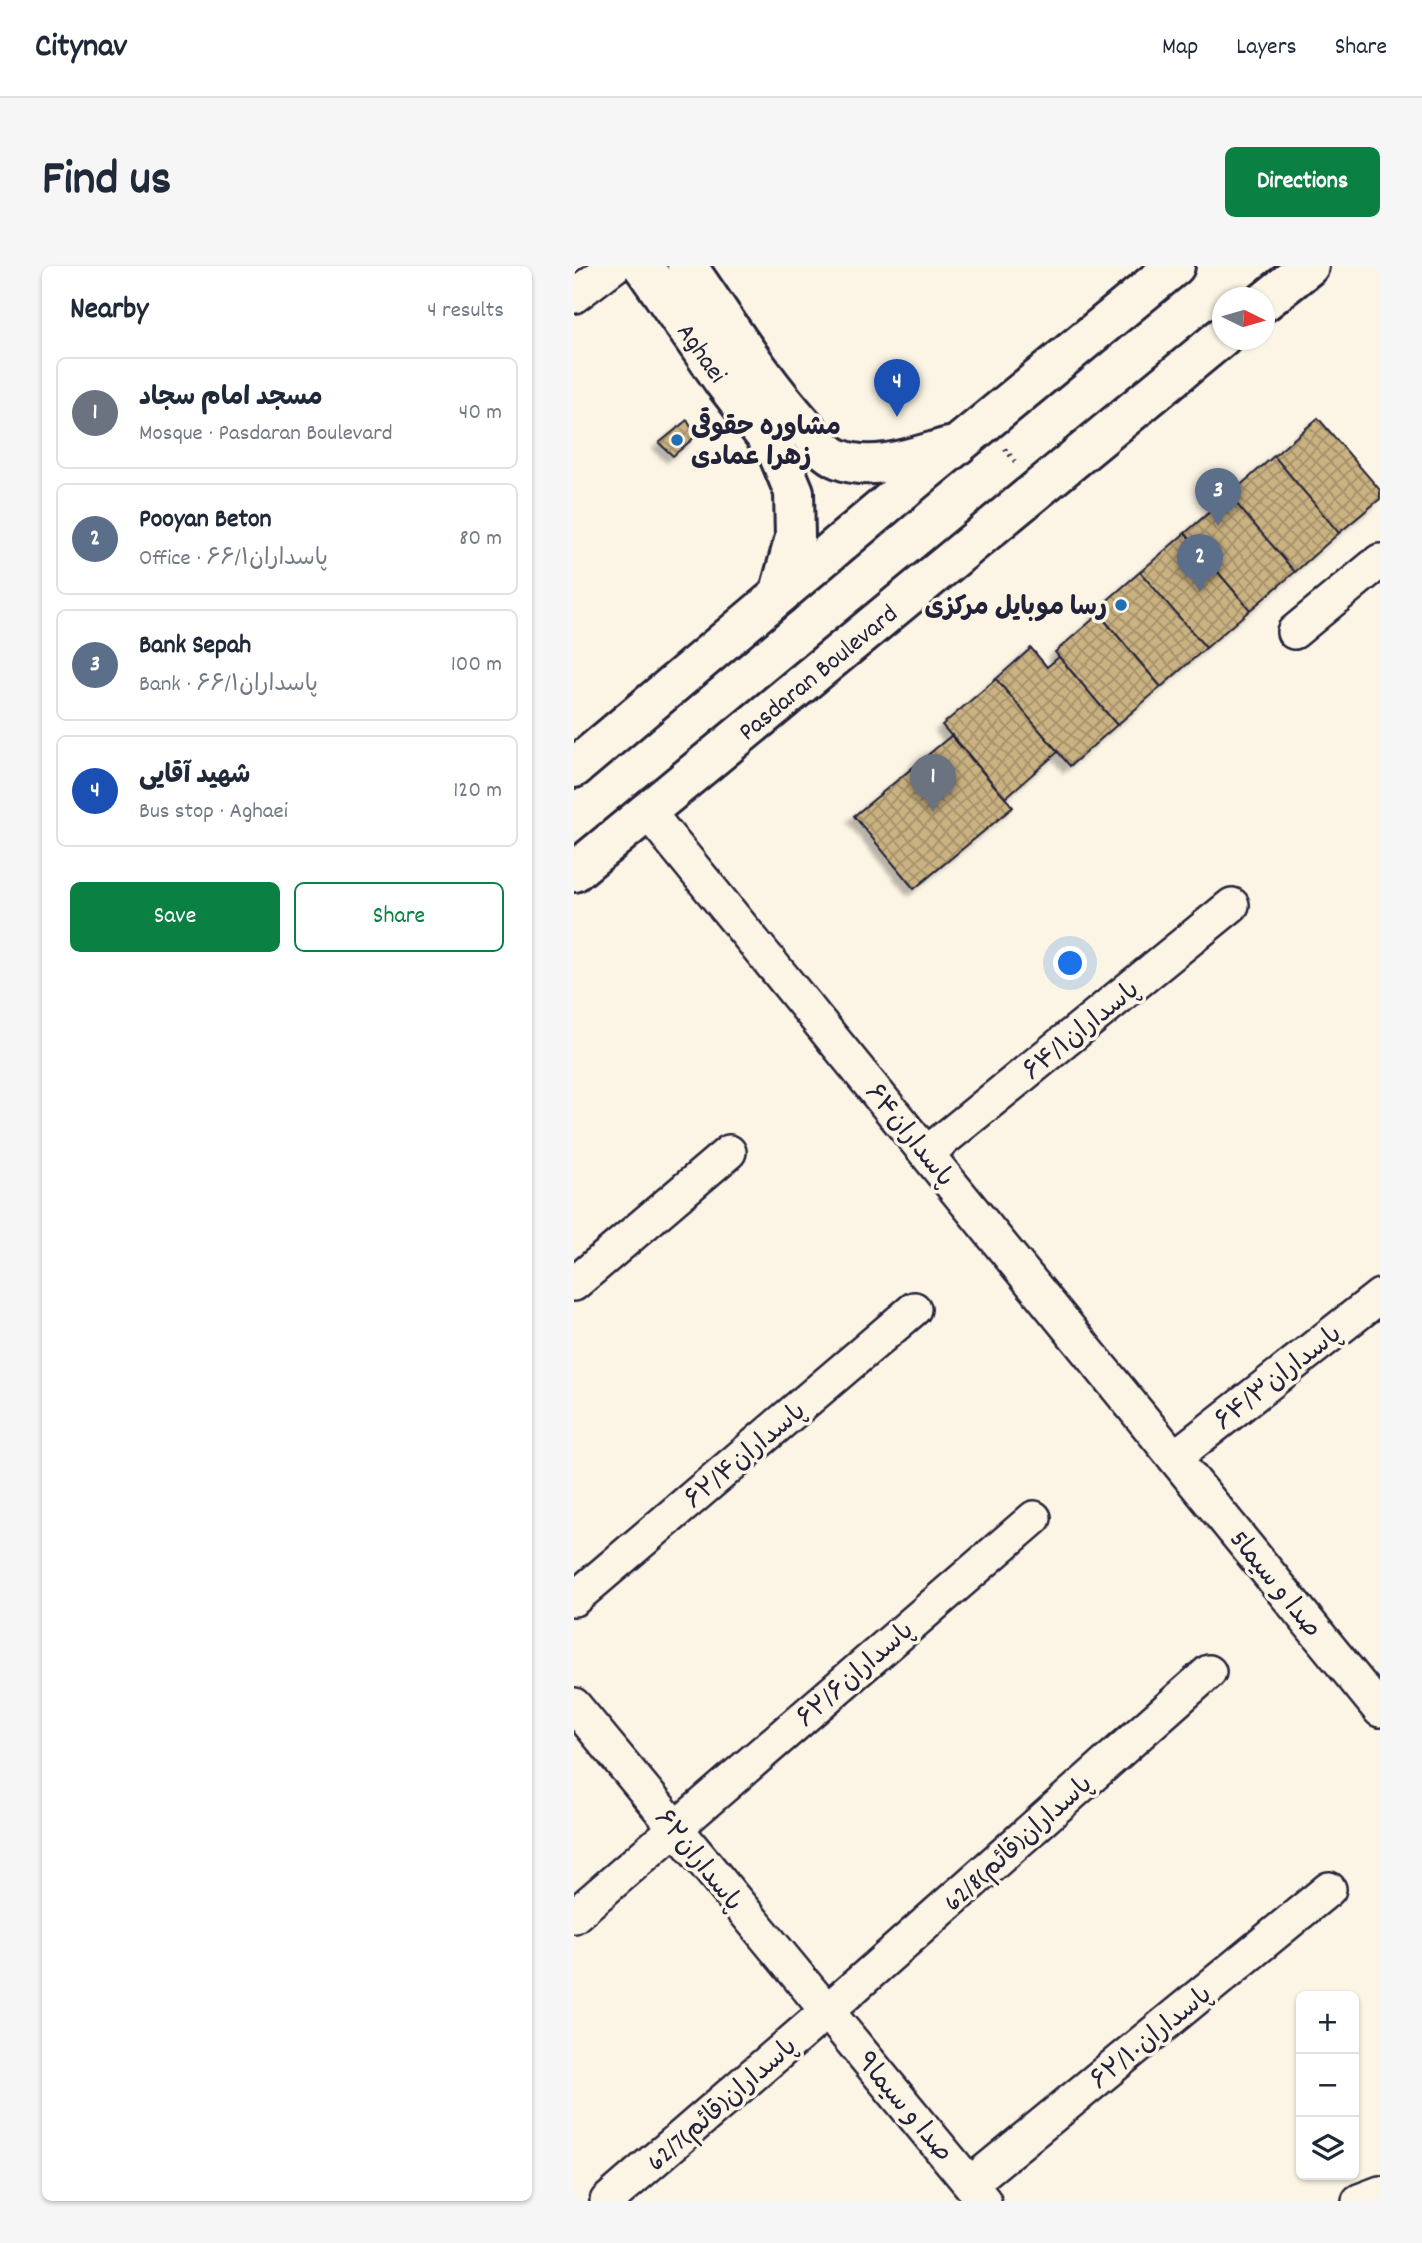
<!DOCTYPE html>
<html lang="en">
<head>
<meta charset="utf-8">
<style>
  body { margin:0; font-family:Dekko,"Playpen Sans Arabic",sans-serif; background:#f6f6f7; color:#1f2937 }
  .controls { position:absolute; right:21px; bottom:21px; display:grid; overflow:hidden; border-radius:10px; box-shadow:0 2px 5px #0004 }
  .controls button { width:63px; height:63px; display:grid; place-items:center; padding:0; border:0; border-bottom:2px solid #e0e1e3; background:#fff; color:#1f2937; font:35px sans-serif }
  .compass { position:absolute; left:638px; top:21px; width:63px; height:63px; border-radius:50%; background:#fff; box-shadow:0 2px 5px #0004; rotate:95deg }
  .you { position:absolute; left:497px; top:698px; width:24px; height:24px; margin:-18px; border:5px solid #fff; border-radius:50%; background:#1a73e8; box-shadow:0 0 0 10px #1a73e833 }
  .badge { display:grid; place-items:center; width:46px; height:46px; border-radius:50%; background:#0b8043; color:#fff; font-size:23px; font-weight:700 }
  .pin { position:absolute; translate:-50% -58px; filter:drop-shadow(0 2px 4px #0008) }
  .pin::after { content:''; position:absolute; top:37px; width:24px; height:21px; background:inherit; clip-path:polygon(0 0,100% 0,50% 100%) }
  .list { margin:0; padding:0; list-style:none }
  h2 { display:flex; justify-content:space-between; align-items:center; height:91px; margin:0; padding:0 28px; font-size:30px }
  h2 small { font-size:23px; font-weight:400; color:#747a83 }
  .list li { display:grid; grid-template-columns:46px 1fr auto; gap:21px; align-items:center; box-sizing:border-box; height:112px; margin:0 14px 14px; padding:0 14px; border:2px solid #e0e1e3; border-radius:10px }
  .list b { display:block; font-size:26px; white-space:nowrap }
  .list p { margin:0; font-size:23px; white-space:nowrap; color:#747a83 }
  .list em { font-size:23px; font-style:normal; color:#747a83 }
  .actions { display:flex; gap:14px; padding:21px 28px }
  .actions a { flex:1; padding:16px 0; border:2px solid #0b8043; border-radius:10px; text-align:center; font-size:24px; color:#0b8043 }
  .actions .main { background:#0b8043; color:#fff }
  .icon { flex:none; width:38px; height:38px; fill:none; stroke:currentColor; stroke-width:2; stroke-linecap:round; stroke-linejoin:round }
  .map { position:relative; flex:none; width:806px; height:1935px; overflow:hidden; border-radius:10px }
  header { display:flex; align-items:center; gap:42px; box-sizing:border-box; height:98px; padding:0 35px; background:#fff; border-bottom:2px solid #e0e1e3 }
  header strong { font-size:33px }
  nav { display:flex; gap:38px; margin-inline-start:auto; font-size:24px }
  .intro { display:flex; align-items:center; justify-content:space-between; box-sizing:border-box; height:168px; padding:0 42px }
  h1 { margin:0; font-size:49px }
  .button { padding:18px 32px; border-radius:10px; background:#0b8043; color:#fff; font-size:24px; font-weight:700 }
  main { display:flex; gap:42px; padding:0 42px }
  aside { flex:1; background:#fff; border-radius:10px; box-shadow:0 2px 5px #0004 }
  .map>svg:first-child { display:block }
</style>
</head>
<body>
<header>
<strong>Citynav</strong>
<nav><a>Map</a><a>Layers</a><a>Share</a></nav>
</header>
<div class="intro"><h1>Find us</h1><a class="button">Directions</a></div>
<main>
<aside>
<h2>Nearby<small>4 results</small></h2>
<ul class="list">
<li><span class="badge" style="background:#6b7280">1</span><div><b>مسجد امام سجاد</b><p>Mosque · Pasdaran Boulevard</p></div><em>40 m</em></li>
<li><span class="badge" style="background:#5c6f8a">2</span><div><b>Pooyan Beton</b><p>Office · پاسداران۶۶/۱</p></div><em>80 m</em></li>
<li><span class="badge" style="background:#5c6f8a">3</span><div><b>Bank Sepah</b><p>Bank · پاسداران۶۶/۱</p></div><em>100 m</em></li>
<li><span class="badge" style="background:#1a4fb4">4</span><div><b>شهید آقایی</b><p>Bus stop · Aghaei</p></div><em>120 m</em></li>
</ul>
<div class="actions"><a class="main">Save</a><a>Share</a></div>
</aside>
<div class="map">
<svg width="806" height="1935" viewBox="0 0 806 1935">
  <defs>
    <pattern id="building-cross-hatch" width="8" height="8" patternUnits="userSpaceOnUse" patternTransform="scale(1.75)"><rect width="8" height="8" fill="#cab281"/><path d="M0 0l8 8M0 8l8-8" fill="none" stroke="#a4906b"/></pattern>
    <filter id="shadow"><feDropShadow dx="-6" dy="6" stdDeviation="2" flood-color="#0004"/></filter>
  </defs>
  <rect width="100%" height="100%" fill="#fcf5e5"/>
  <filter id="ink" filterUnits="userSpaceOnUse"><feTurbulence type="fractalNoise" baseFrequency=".0143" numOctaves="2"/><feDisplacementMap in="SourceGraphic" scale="14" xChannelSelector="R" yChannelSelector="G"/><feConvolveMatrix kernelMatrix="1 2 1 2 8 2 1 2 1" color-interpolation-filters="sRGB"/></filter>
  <g filter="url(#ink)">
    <path fill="url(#building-cross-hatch)" stroke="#22223b" stroke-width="2" filter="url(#shadow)" d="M744,152L806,224V233L765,267L700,190Z
      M113,154L122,170L99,190L85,177Z
      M700,190L765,267L721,306L655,229Z
      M655,229L721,306L676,344L611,267Z
      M611,267L676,344L632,382L566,306Z
      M566,306L632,382L587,421L522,344Z
      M525,348L587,421L543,459L481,386Z
      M457,382L473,401L485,391L543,459L496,500L422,413Z
      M422,413L484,486L431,532L368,459Z
      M378,469L439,541L340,623L280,550Z"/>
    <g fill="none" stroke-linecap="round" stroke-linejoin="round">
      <g stroke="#22223b" stroke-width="38">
        <path id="minor" d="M0,30L40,0
          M720,366L806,295
          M73,545L806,1444
          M353,887L658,639
          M0,1018L155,886
          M601,1191L806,1030
          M0,1333L340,1043
          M0,1439L410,1935
          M0,1650L460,1252
          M397,1917L755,1623
          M33,1935L252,1746L635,1406
          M785,1935L806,1927"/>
      </g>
      <g stroke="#22223b" stroke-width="44">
        <g id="major">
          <path id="s1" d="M69,0L150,116L203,185L220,226L221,271L205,329"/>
          <path d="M113,0C151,54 186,111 230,160C240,172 250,187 265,193C299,207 342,190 375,181"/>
          <path d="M690,36L735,0"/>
          <path d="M0,502L352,205L601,0"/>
          <path id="s2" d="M0,606L648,71"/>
        </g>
      </g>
      <path stroke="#22223b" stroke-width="4.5" stroke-dasharray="2 5" stroke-linecap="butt" d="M431,183L443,198"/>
      <use href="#minor" stroke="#fcf5e5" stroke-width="33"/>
      <use href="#major" stroke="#fcf5e5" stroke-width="38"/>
    </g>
  </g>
  <g fill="#1f6fb2" stroke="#fcf5e5" stroke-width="2.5">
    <circle cx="103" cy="174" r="7"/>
    <circle cx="547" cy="339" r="7"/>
  </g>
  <g text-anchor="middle" stroke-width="7" stroke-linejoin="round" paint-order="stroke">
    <g font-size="26" fill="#22223b" stroke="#fcf5e5">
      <text dy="9" stroke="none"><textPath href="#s1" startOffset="105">Aghaei</textPath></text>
      <text dy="9" stroke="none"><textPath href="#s2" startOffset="315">Pasdaran Boulevard</textPath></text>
      <text transform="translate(506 763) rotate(-39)" y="9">پاسداران۶۴/۱</text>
      <text transform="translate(337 868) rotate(51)" y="9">پاسداران۶۴</text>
      <text transform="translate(703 1110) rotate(-38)" y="9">پاسداران۶۴/۳</text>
      <text transform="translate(170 1188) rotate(-40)" y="9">پاسداران۶۲/۴</text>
      <text transform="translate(703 1317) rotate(51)" y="9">5صدا و سیما</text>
      <text transform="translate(280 1407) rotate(-41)" y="9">پاسداران۶۲/۶</text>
      <text transform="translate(443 1576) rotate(-42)" y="9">62/8پاسداران(قائم)</text>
      <text transform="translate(126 1593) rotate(51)" y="9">پاسداران۶۲</text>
      <text transform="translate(576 1770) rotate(-39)" y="9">پاسداران۶۲/۱۰</text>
      <text transform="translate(147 1837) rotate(-41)" y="9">62/7پاسداران(قائم)</text>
      <text transform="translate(332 1840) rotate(50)" y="9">صدا و سیما۹</text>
    </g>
    <g font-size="26" font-weight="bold" fill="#22223b" stroke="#fcf5e5" text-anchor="start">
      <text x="117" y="168">مشاوره حقوقی<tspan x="117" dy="30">زهرا عمادی</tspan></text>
      <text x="533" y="348" text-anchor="end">رسا موبایل مرکزی</text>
    </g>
  </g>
</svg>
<div class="controls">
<button>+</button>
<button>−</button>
<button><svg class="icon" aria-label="layers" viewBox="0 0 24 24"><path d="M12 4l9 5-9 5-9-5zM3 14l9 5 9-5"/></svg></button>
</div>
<svg class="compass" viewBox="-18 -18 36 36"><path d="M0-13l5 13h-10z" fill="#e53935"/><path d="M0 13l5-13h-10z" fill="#747a83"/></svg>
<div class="you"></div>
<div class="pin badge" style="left:359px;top:546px;background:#6b7280">1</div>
<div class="pin badge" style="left:626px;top:326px;background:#5c6f8a">2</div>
<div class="pin badge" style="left:644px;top:260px;background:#5c6f8a">3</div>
<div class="pin badge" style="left:323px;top:151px;background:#1a4fb4">4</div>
</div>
</main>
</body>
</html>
